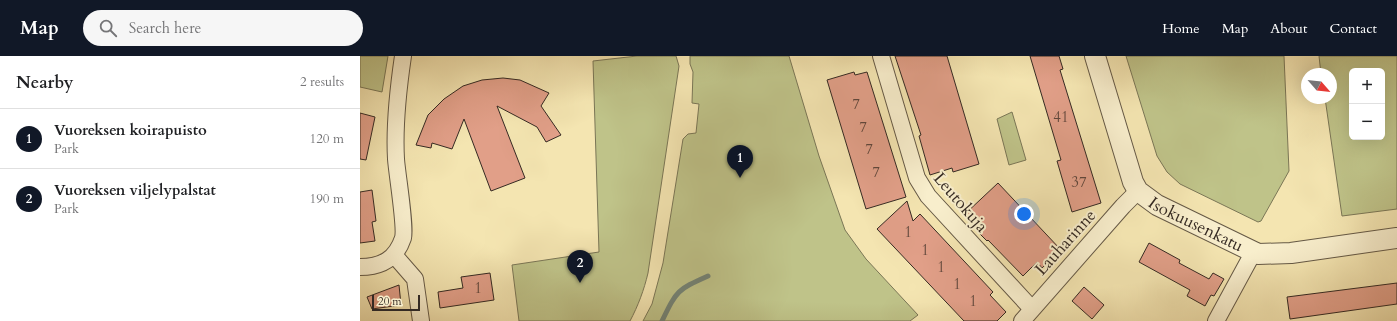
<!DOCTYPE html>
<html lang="en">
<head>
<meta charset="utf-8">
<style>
  body { margin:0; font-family:Cardo,serif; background:#f6f6f6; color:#202124 }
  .controls { position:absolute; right:12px; top:12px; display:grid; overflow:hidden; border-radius:6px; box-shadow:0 4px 16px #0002 }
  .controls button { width:36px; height:36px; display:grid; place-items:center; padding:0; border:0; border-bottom:1px solid #e0e0e0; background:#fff; color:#202124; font:20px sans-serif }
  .compass { position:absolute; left:941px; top:12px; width:36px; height:36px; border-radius:50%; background:#fff; box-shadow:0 4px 16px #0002; rotate:118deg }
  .scale { position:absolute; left:12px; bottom:10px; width:48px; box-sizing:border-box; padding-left:4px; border:2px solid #352a23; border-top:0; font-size:11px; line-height:14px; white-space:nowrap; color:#352a23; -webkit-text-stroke:3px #f8eecc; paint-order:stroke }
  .you { position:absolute; left:664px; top:158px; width:14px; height:14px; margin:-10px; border:3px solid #fff; border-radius:50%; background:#1a73e8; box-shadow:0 0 0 6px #1a73e833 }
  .badge { display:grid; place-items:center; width:26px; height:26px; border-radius:50%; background:#111827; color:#fff; font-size:13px; font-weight:700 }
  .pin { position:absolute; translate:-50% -33px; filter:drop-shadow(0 1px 2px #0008) }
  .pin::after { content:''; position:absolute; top:21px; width:14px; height:12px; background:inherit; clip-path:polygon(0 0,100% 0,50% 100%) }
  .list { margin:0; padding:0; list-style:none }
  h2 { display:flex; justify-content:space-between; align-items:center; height:52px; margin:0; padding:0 16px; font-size:17px }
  h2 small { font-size:13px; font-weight:400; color:#757577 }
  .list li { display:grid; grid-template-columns:26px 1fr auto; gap:12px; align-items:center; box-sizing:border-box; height:60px; padding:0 16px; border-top:1px solid #e0e0e0 }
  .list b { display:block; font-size:15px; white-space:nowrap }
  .list p { margin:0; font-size:13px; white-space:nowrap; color:#757577 }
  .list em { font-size:13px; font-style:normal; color:#757577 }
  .icon { flex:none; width:22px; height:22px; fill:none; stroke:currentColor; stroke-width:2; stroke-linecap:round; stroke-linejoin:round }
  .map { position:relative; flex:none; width:1037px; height:265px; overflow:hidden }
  header { display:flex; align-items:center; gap:24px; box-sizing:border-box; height:56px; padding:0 20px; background:#111827; color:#fff }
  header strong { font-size:19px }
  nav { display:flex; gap:22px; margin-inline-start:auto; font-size:14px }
  .search { width:280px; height:36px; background:#f6f6f6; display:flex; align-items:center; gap:10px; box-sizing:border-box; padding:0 14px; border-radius:22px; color:#757577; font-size:15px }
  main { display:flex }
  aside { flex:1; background:#fff }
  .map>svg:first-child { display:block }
</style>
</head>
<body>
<header>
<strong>Map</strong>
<div class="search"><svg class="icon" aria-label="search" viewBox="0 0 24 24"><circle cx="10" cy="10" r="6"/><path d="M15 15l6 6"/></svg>Search here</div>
<nav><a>Home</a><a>Map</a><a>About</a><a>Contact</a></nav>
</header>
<main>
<aside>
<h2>Nearby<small>2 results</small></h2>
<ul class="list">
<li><span class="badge">1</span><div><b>Vuoreksen koirapuisto</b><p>Park</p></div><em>120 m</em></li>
<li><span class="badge">2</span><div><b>Vuoreksen viljelypalstat</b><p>Park</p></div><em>190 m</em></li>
</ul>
</aside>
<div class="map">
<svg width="1037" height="265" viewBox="0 0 1037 265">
  <rect width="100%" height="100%" fill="#f4e5b1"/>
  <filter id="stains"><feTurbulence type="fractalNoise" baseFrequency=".005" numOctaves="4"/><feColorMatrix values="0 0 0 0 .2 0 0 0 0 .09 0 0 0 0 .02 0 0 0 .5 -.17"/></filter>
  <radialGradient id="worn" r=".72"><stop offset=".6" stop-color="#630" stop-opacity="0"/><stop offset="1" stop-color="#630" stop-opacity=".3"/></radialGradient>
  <path fill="#bfc389" stroke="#7a7656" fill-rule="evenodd" d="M0,0H28L22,36L0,31Z
    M277,0H316L319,10L288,217C284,234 278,250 270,265H159L152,209L239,196L233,5Z
    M330,0H429L459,100L485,174L506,203L558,259L550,265H283L292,248L303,207L323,83L328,78L336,77L339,48L332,47L333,16L330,8Z
    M766,0H924L929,115L901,165L898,166L820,128L807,116L797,100Z
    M959,0H1037V153L982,160L965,42H971V18H961ZM992,15H1022V81H992Z
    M652,56L666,104L649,109L637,63Z"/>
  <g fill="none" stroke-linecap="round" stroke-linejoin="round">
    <path stroke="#738376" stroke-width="5" d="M302,265C317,234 317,234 348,220"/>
  </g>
  <path fill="#e19f88" stroke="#352a23" d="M535,0H587L619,108L593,116L592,112L570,119L559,80L561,79Z
    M670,0H699L703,13L700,14L741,147L712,156L697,105L701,104Z
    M494,16L495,19L507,16L546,141L506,153L467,24Z
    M143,22L160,24L189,37L181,50L201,79L186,86L177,71L137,50L165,122L131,135L104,63L92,93L72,87L71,92L56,89L68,59L84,43L103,30L122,24Z
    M0,57L15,61L6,104L0,103Z
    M638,127L701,194L682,212L677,206L663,220L628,184L627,185L617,175L619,173L605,158Z
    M12,134L16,165L12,166L15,185L0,187V136Z
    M547,145L553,165L560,158L633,236L630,239L646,256L637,265H604L517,173Z
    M789,187L820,204L819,207L849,223L853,217L864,223L854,240L851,239L845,250L827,240L830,234L779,206Z
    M130,217L134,244L80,252L78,236L103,232L101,221Z
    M1037,227V248L930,263L927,241Z
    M39,229L41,249L12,253L7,241Z
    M724,231L744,249L732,263L712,245Z"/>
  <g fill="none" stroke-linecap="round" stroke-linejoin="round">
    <g stroke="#655946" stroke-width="18">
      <path id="minor" d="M521,0L557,122L568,140L672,253
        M35,200L55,223L61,265
        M0,211C22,211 36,203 43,182C46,171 37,118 36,103C34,68 38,34 43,0
        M662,265L763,150L778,135
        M856,265L893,197"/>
    </g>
    <g stroke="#655946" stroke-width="22">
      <g id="tertiary">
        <path id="s1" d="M735,0L773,126L778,135L797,149L898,198L931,197L1037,182"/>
      </g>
    </g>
    <use href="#minor" stroke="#f8eecc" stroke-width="16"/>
    <use href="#tertiary" stroke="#f8eecc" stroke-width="20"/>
  </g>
  <g text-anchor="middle" stroke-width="4" stroke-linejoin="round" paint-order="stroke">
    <g font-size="15" fill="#60473c">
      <text x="496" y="53">7</text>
      <text x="701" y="66">41</text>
      <text x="503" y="76">7</text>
      <text x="509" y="98">7</text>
      <text x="516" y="121">7</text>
      <text x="719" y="131">37</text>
      <text x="548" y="181">1</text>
      <text x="565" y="199">1</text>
      <text x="581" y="216">1</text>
      <text x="597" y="233">1</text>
      <text x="118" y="237">1</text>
      <text x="613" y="250">1</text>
    </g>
    <g font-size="17" fill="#352a23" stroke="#f8eecc">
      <text transform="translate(601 146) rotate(49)" y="6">Leutokuja</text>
      <text dy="6" stroke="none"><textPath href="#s1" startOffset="209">Isokuusenkatu</textPath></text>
      <text transform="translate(705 186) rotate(-48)" y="6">Lauharinne</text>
    </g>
  </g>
  <rect width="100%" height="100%" filter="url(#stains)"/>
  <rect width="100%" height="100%" fill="url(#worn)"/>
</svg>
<div class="controls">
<button>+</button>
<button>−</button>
</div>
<svg class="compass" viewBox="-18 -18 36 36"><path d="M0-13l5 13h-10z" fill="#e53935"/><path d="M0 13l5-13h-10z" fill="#757577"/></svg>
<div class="scale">20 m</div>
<div class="you"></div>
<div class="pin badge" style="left:380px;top:122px">1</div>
<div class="pin badge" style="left:220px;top:227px">2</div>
</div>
</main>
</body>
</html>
